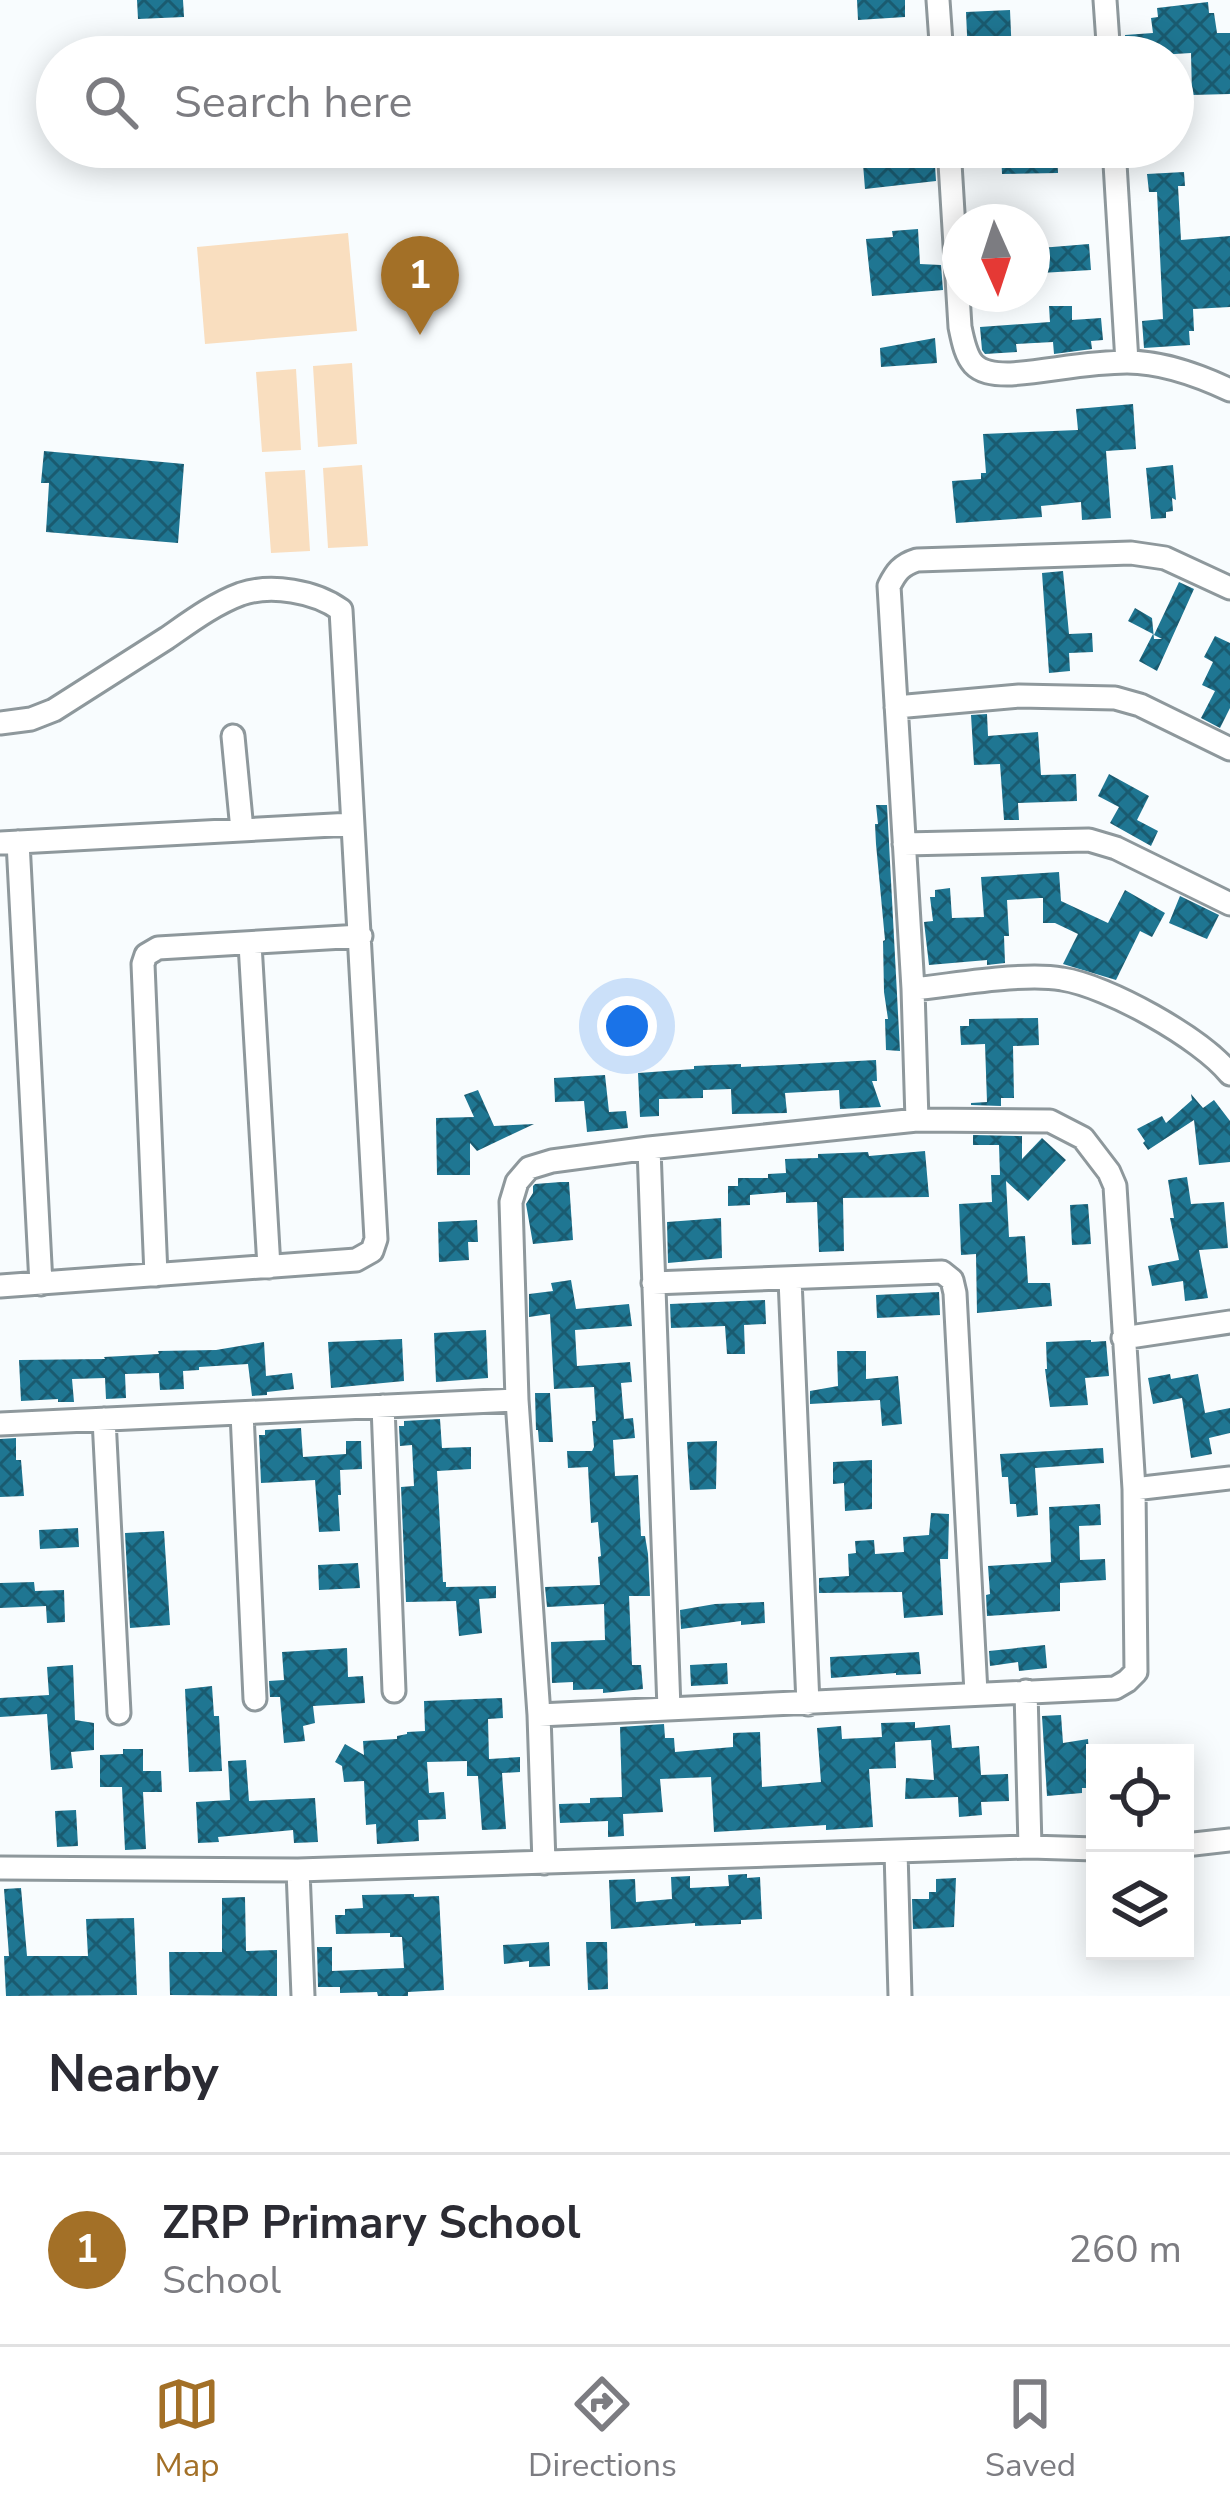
<!DOCTYPE html>
<html lang="en">
<head>
<meta charset="utf-8">
<style>
  body { margin:0; font-family:"Nunito Sans",sans-serif; background:#f2f2f3; color:#2b2b33 }
  .controls { position:absolute; right:36px; bottom:36px; display:grid; overflow:hidden; border-radius:0px; box-shadow:0 6px 30px #0003 }
  .controls button { width:108px; height:108px; display:grid; place-items:center; padding:0; border:0; border-bottom:3px solid #e1e1e2; background:#fff; color:#2b2b33; font:60px sans-serif }
  .compass { position:absolute; left:942px; top:204px; width:108px; height:108px; border-radius:50%; background:#fff; box-shadow:0 6px 30px #0003; rotate:177deg }
  .you { position:absolute; left:627px; top:1026px; width:42px; height:42px; margin:-30px; border:9px solid #fff; border-radius:50%; background:#1a73e8; box-shadow:0 0 0 18px #1a73e833 }
  .badge { display:grid; place-items:center; width:78px; height:78px; border-radius:50%; background:#a37027; color:#fff; font-size:39px; font-weight:700 }
  .pin { position:absolute; translate:-50% -99px; filter:drop-shadow(0 3px 6px #0008) }
  .pin::after { content:''; position:absolute; top:63px; width:42px; height:36px; background:inherit; clip-path:polygon(0 0,100% 0,50% 100%) }
  .list { margin:0; padding:0; list-style:none }
  h2 { display:flex; justify-content:space-between; align-items:center; height:156px; margin:0; padding:0 48px; font-size:51px }
  h2 small { font-size:39px; font-weight:400; color:#7c7c81 }
  .list li { display:grid; grid-template-columns:78px 1fr auto; gap:36px; align-items:center; box-sizing:border-box; height:192px; padding:0 48px; border-top:3px solid #e1e1e2 }
  .list b { display:block; font-size:45px; white-space:nowrap }
  .list p { margin:0; font-size:39px; white-space:nowrap; color:#7c7c81 }
  .list em { font-size:39px; font-style:normal; color:#7c7c81 }
  .icon { flex:none; width:66px; height:66px; fill:none; stroke:currentColor; stroke-width:2; stroke-linecap:round; stroke-linejoin:round }
  .map { position:relative; flex:none; width:1230px; height:1996px; overflow:hidden }
  .search { position:absolute; background:#fff; box-shadow:0 6px 30px #0003; left:36px; right:36px; top:36px; height:132px; display:flex; align-items:center; gap:30px; box-sizing:border-box; padding:0 42px; border-radius:66px; color:#7c7c81; font-size:45px }
  .sheet { height:348px; background:#fff }
  nav { display:flex; justify-content:space-around; align-items:center; box-sizing:border-box; height:168px; border-top:3px solid #e1e1e2; background:#fff; font-size:33px; color:#7c7c81 }
  nav a { display:grid; justify-items:center; gap:6px }
  nav .on { color:#a37027 }
  .map>svg:first-child { display:block }
</style>
</head>
<body>
<div class="map">
<svg width="1230" height="1996" viewBox="0 0 1230 1996">
  <defs>
    <pattern id="building-cross-hatch" width="8" height="8" patternUnits="userSpaceOnUse" patternTransform="scale(3)"><rect width="8" height="8" fill="#1f7692"/><path d="M0 0l8 8M0 8l8-8" fill="none" stroke="#1a5b70"/></pattern>
  </defs>
  <rect width="100%" height="100%" fill="#f8fcfe"/>
  <path fill="#f9debf" d="M348,233L357,331L205,344L197,247Z
    M352,363L357,444L318,447L313,366Z
    M296,369L301,450L262,452L256,372Z
    M362,465L368,546L328,548L323,468Z
    M305,470L310,551L271,553L265,472Z"/>
  <path fill="url(#building-cross-hatch)" d="M137,0H183L184,17L138,19Z
    M857,0H905V17L858,20Z
    M1208,2L1209,13H1214L1217,33H1230V94L1192,95L1191,53L1126,57L1125,35L1153,33L1151,18L1158,17L1157,8Z
    M1010,10L1012,57H968L966,12Z
    M867,147H923L925,165H935L936,181L865,189L863,164H868Z
    M1023,149V154L1057,153L1058,173L1002,174L1001,151Z
    M1184,172L1185,186H1178L1181,240L1230,236V307L1193,309L1194,331H1189L1190,345L1144,348L1142,321L1163,319L1157,192H1149L1147,174Z
    M918,229L920,264L941,265L943,290L872,296L866,239L893,237L892,231Z
    M1089,244L1091,270L1041,273L1040,248Z
    M1049,306H1072V320L1101,318L1103,340L1091,341L1092,349L1054,354L1053,342L1016,344L1017,352L985,354L982,350L980,327L1050,322Z
    M935,338L937,363L881,367L880,348Z
    M1133,404L1136,449L1106,451L1111,518L1082,520L1081,502L1041,506L1042,517L956,523L952,481L981,479V473H986L983,434L1078,430L1076,409Z
    M44,451L184,464L178,543L46,532L49,483H41Z
    M1173,465L1176,500L1172,498L1173,511L1166,512V518L1151,519L1146,468Z
    M1063,571L1069,634L1092,633L1093,652L1069,653L1070,671L1049,673L1042,573Z
    M1179,582L1194,589L1157,671L1139,661L1153,634L1128,621L1135,608L1152,618L1154,639H1162L1154,635Z
    M1215,636L1230,643V708L1220,728L1201,718L1215,691L1202,685L1213,662L1204,657Z
    M987,714L988,736L1038,732L1041,775L1076,774L1077,801L1018,803L1019,820H1004L1000,764L974,765L971,715Z
    M1109,774L1149,796L1137,820L1158,831L1151,846L1110,823L1119,807L1098,796Z
    M876,805H887L900,1051L886,1050L885,1019H888L884,992L883,941L885,940L876,844L875,824H878Z
    M1059,872L1061,901L1108,923L1125,890L1165,913L1152,937L1140,931L1116,980L1063,964L1078,934L1055,923H1043V898H1040L1007,900L1009,936H1004L1005,963L987,965V960L929,965L924,922L933,921L930,897H935V890L950,888L952,918L984,917L981,877Z
    M1180,896L1219,915L1207,939L1169,923Z
    M1038,1018L1039,1045L1013,1046L1014,1098H1001V1106L971,1105V1103L987,1102L985,1044L961,1045L960,1026H969V1019Z
    M876,1060L877,1081H872L881,1107L840,1109L839,1090L785,1093L787,1113L732,1114L731,1089L703,1090V1098L659,1099V1116L640,1117L638,1073L694,1069V1066L715,1065L741,1064V1067Z
    M605,1075L609,1112L626,1111L628,1128L587,1132L584,1101L555,1102L554,1078Z
    M478,1090L494,1126L534,1124L477,1151L470,1143V1175H437L436,1118L474,1117L464,1095Z
    M1191,1094L1203,1108L1214,1100L1230,1121V1162L1199,1165L1194,1120L1148,1150L1143,1143L1145,1141L1137,1129L1162,1116L1166,1123L1192,1100Z
    M973,1135L1022,1136V1159L1042,1138L1066,1160L1028,1201L1006,1181L1009,1237L1025,1236L1028,1283H1050L1052,1306L977,1313L976,1254L961,1255L959,1204L992,1202L991,1175H1000L999,1145H973Z
    M925,1151L929,1197L843,1198L844,1251L819,1252L817,1202L786,1203V1192L750,1195V1205L728,1206V1186H738V1178H768V1174L786,1173L785,1159L818,1158V1154L868,1152L869,1156Z
    M1187,1177L1191,1204L1224,1202L1228,1248L1199,1250L1208,1298L1185,1301L1183,1281L1152,1286L1148,1266L1179,1260L1170,1218H1174L1168,1180Z
    M561,1182H569L573,1240L533,1244L526,1204L533,1193V1186L535,1184Z
    M1088,1204L1091,1244L1072,1245L1070,1205Z
    M721,1218L722,1258L668,1263L667,1222Z
    M477,1220L478,1242H468L469,1260L439,1262L438,1222Z
    M571,1280L576,1309L629,1304L632,1326L575,1330L577,1366L630,1362L632,1382L621,1383L624,1419L633,1418L635,1438L613,1440L615,1476L638,1475L641,1536H645L648,1554L650,1596H629L632,1665H641L643,1689L603,1693V1689L573,1690V1682L552,1683L551,1642L605,1640L604,1604L547,1607L545,1587L600,1585L598,1557L601,1556L598,1522L591,1523L588,1467L568,1468L567,1451H592L594,1447L592,1421H596L594,1387L554,1389L550,1314L529,1317V1294L553,1291L551,1283Z
    M939,1292L940,1315L877,1318L876,1295Z
    M765,1300L766,1324L744,1325L745,1354H727L725,1326L671,1328L670,1304Z
    M486,1330L488,1378L436,1382L434,1333Z
    M402,1339L404,1381L331,1388L328,1342Z
    M1091,1340V1342L1106,1341L1109,1376L1085,1378L1088,1405L1050,1407L1045,1369H1047L1046,1342Z
    M264,1342L266,1376L292,1373L294,1389L267,1392V1395L252,1396L248,1364L199,1367V1370L183,1371L184,1389L160,1390L159,1373L125,1374L126,1398L106,1399L105,1378L72,1379L74,1402H58V1399L21,1401L19,1360L105,1359L104,1357L159,1354L158,1351L216,1350Z
    M837,1351H866V1379L898,1376L902,1424L882,1426L880,1400L810,1404V1391L838,1386Z
    M1170,1374L1171,1379L1198,1374L1205,1413L1230,1408V1433L1209,1438L1212,1454L1191,1458L1182,1398L1153,1404L1148,1378Z
    M535,1393H550L553,1442H539L538,1430H536Z
    M440,1419L442,1448L471,1447V1469L437,1471L443,1582H446V1587L496,1586V1598L479,1599L482,1633L459,1636L456,1601L406,1602L401,1487L414,1486L412,1445L400,1446L399,1426H404V1421Z
    M301,1428L303,1457L346,1454V1441H361L362,1469L340,1470L341,1495H338L340,1531L319,1532L315,1480L261,1483L259,1435H265V1430Z
    M16,1438V1460H21L24,1496L0,1497V1439Z
    M717,1441L716,1489L690,1490L687,1442Z
    M1103,1448L1104,1463L1035,1468L1038,1515L1017,1517L1016,1504H1010L1008,1477H1002L1000,1454Z
    M872,1460V1509L845,1511L844,1483L833,1484V1462Z
    M1100,1504L1101,1525L1079,1526L1080,1560L1105,1559L1106,1580L1060,1583V1611L987,1616L986,1595L990,1594L988,1566L1051,1562L1049,1507Z
    M931,1513L949,1514L948,1559H940L943,1615L904,1618L902,1592L819,1593V1578L849,1576L848,1554L856,1553L855,1541L874,1540L875,1554L904,1552L903,1537L929,1535Z
    M78,1528L79,1547L40,1549L39,1530Z
    M164,1531L170,1625L130,1628L125,1533Z
    M358,1563L360,1588L319,1590L318,1565Z
    M34,1582L35,1591L64,1590L65,1622L47,1623L46,1606L0,1608V1583Z
    M764,1602L765,1623L741,1625V1621L681,1629L680,1610L715,1604Z
    M1045,1645L1047,1668L1019,1671L1018,1662L990,1666L989,1651Z
    M347,1648L348,1677L363,1676L365,1703L313,1706L315,1723L303,1726L305,1741L284,1743L280,1697H270L269,1681L284,1680L282,1652Z
    M919,1652L921,1674L896,1675V1673L831,1678L830,1657Z
    M727,1663L728,1684L691,1686L690,1665Z
    M73,1665L75,1720L94,1723V1750L71,1752L73,1768L51,1770L47,1714L0,1717V1698L49,1695L47,1667Z
    M212,1686L214,1716H219L222,1771L189,1772L185,1689Z
    M502,1698L503,1718L488,1719L489,1759L520,1757V1772L502,1773L506,1829L482,1830L478,1776H467V1761L427,1762L429,1793L444,1792L446,1819L418,1820L419,1841L377,1844L376,1824L366,1825L364,1781L344,1782L342,1766L335,1762L345,1744L364,1755L363,1741L397,1739V1736L407,1734V1732L425,1731L424,1701Z
    M1061,1715L1063,1743L1088,1739L1091,1788H1082V1793L1047,1796L1042,1716Z
    M915,1722V1728L950,1725L952,1748L979,1746L981,1775L1008,1774L1009,1801L981,1802L982,1815L959,1817L958,1797L905,1799L906,1778L934,1780L931,1740L895,1742L896,1768L869,1769L873,1827L826,1830V1825L714,1832L711,1777L660,1779L663,1812L623,1814L624,1836L608,1837V1821L560,1823L559,1804L590,1803V1798L622,1797L620,1727L664,1724L665,1738H674L675,1752L733,1747V1733L760,1732L762,1787L821,1782L817,1728L841,1726L842,1739L882,1737L881,1723Z
    M123,1749H143V1771H161L162,1792H143L146,1849L125,1850L122,1787H100V1755L123,1754Z
    M246,1760L249,1801L315,1798L318,1842L294,1843L293,1830L218,1837L219,1842L198,1843L196,1802L230,1800L228,1761Z
    M76,1810L78,1846L57,1847L55,1811Z
    M747,1874V1878L760,1877L762,1919L741,1920V1924L695,1926V1923L611,1929L609,1880L635,1879L636,1902L672,1899L671,1877L690,1876V1888L729,1886L728,1875Z
    M956,1878L954,1927L913,1929L912,1899H929V1892H936V1879Z
    M21,1888L27,1956H88L86,1919L134,1918L137,1995L6,1996L4,1956H9L4,1889Z
    M414,1894V1897L439,1896L444,1990L408,1992V1996H378L377,1992L340,1993V1987H318L317,1947H332V1971L404,1968L402,1937H390V1933L336,1934L335,1915H345V1909L363,1908L362,1895Z
    M245,1897L246,1951L277,1950V1996L170,1995L169,1952H222V1898Z
    M549,1942L550,1966L529,1967V1961L504,1964L503,1945Z
    M586,1942H607L608,1989L588,1990Z"/>
  <g fill="none" stroke-linecap="round" stroke-linejoin="round">
    <g stroke="#8e989c" stroke-width="27">
      <path id="minor" d="M938,0L942,57
        M1105,0L1109,57
        M949,147L960,327C967,362 972,375 1011,374C1049,371 1089,362 1127,362C1163,362 1198,375 1230,390
        M1114,147L1127,362
        M896,707L1019,696L1115,698L1140,705L1230,749
        M0,723L31,719L54,710C92,686 129,662 167,638C190,622 214,604 241,594C271,584 315,591 341,610L376,1239L372,1251L356,1260L0,1286
        M233,736L242,830
        M18,842L41,1284
        M0,843L352,824
        M904,844L1089,840L1116,848L1230,904
        M250,944L269,1267
        M913,989C954,985 1023,972 1062,979C1108,986 1201,1038 1230,1074
        M917,1120L913,989L889,586C896,572 901,565 917,560L1131,553L1165,558L1230,588
        M649,1148L669,1709
        M156,1275L143,964L146,955L158,948L361,936
        M790,1279L808,1704
        M653,1283L942,1272L952,1280L955,1293L976,1693
        M1123,1338L1230,1322
        M517,1400L511,1202L517,1182L529,1168L552,1161L649,1148L917,1120L1050,1121L1083,1138L1109,1172L1115,1186L1134,1489L1136,1672L1127,1681L1115,1688L539,1715
        M383,1406L394,1691
        M242,1413L255,1699
        M104,1419L119,1713
        M0,1424L517,1400L539,1715L544,1863
        M1134,1489L1230,1478
        M1026,1691L1030,1847
        M1185,1845L1230,1840
        M896,1851L1030,1847L1095,1849
        M0,1868L298,1870L896,1851L900,1996
        M298,1870L303,1996"/>
    </g>
    <use href="#minor" stroke="#fff" stroke-width="21"/>
  </g>
</svg>
<div class="controls">
<button><svg class="icon" aria-label="locate" viewBox="0 0 24 24"><circle cx="12" cy="12" r="6"/><path d="M12 2v4M12 18v4M2 12h4M18 12h4"/></svg></button>
<button><svg class="icon" aria-label="layers" viewBox="0 0 24 24"><path d="M12 4l9 5-9 5-9-5zM3 14l9 5 9-5"/></svg></button>
</div>
<svg class="compass" viewBox="-18 -18 36 36"><path d="M0-13l5 13h-10z" fill="#e53935"/><path d="M0 13l5-13h-10z" fill="#7c7c81"/></svg>
<div class="you"></div>
<div class="pin badge" style="left:420px;top:335px">1</div>
<div class="search"><svg class="icon" aria-label="search" viewBox="0 0 24 24"><circle cx="10" cy="10" r="6"/><path d="M15 15l6 6"/></svg>Search here</div>
</div>
<section class="sheet">
<h2>Nearby<small></small></h2>
<ul class="list">
<li><span class="badge">1</span><div><b>ZRP Primary School</b><p>School</p></div><em>260 m</em></li>
</ul>
</section>
<nav>
<a class="on"><svg class="icon" aria-label="map" viewBox="0 0 24 24"><path d="M3 6l6-2 6 2 6-2v14l-6 2-6-2-6 2zM9 4v14M15 6v14"/></svg>Map</a>
<a><svg class="icon" aria-label="directions" viewBox="0 0 24 24"><path d="M12 3l9 9-9 9-9-9zM9 14v-3h6M13 9l2 2-2 2"/></svg>Directions</a>
<a><svg class="icon" aria-label="saved" viewBox="0 0 24 24"><path d="M7 4h10v16l-5-4-5 4z"/></svg>Saved</a>
</nav>
</body>
</html>
